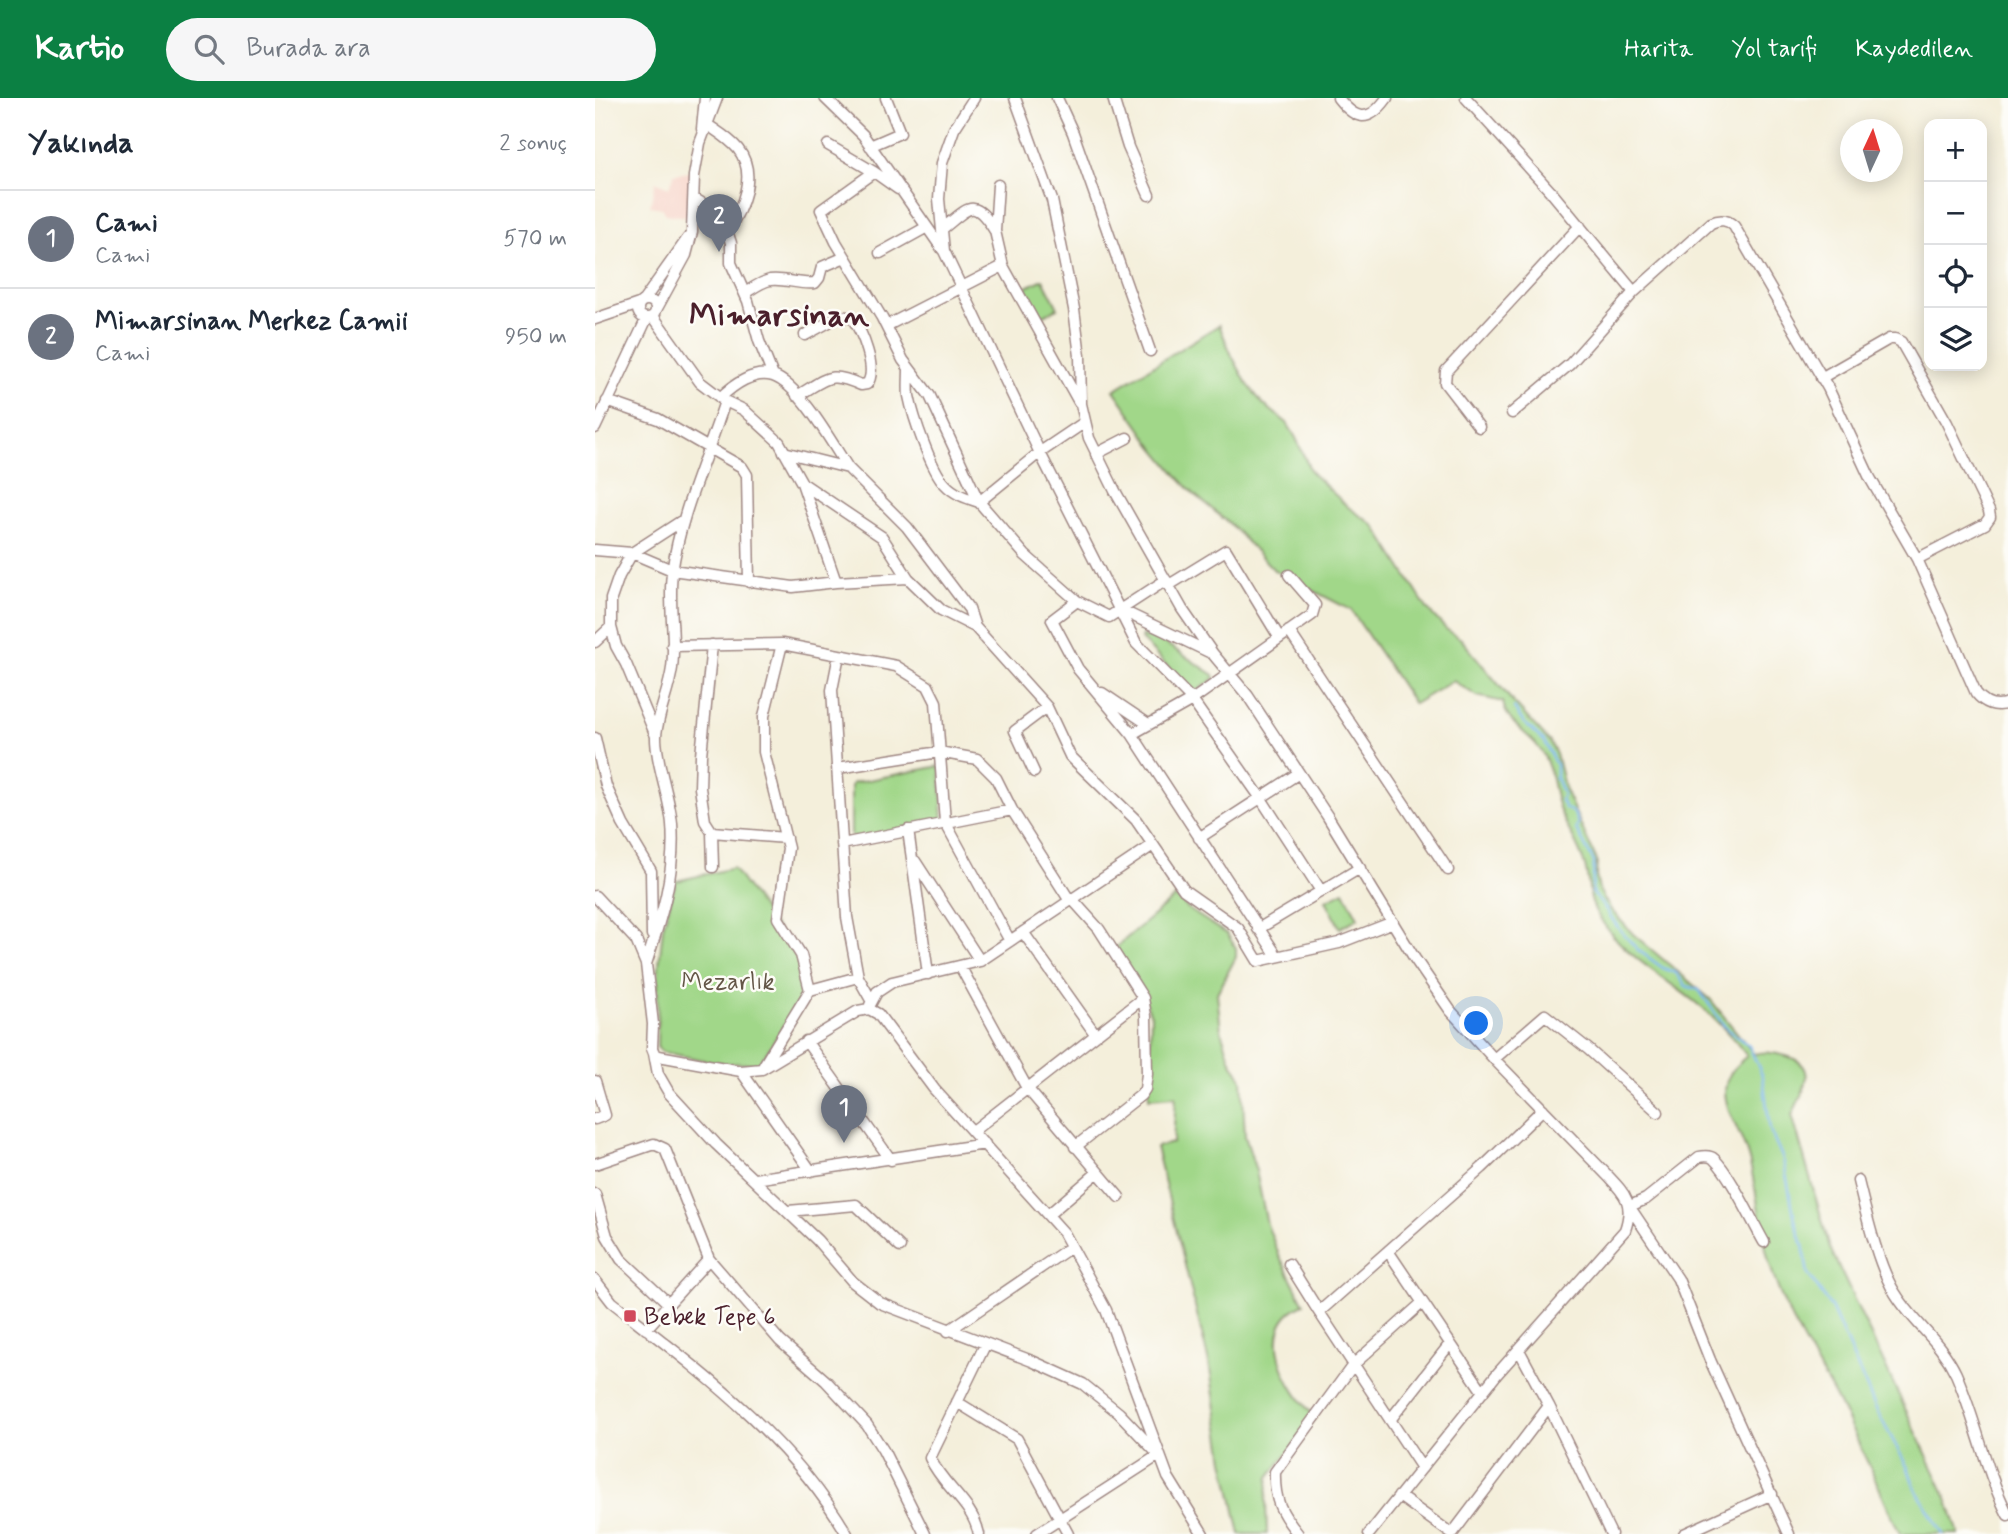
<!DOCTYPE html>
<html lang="tr">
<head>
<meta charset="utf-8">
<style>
  body { margin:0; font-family:Mynerve,sans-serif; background:#f6f6f7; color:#1f2937 }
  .controls { position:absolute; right:21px; top:21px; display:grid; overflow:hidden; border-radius:14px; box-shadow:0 4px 18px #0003 }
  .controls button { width:63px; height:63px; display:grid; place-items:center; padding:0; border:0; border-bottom:2px solid #e0e1e3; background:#fff; color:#1f2937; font:35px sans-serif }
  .compass { position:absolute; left:1245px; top:21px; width:63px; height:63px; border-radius:50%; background:#fff; box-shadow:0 4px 18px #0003; rotate:4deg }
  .you { position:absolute; left:882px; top:926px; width:24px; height:24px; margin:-18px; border:5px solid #fff; border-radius:50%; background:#1a73e8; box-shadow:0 0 0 10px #1a73e833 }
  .badge { display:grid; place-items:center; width:46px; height:46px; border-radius:50%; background:#0b8043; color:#fff; font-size:23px; font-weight:700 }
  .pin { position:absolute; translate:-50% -58px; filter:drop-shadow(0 2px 4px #0008) }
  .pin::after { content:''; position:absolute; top:37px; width:24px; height:21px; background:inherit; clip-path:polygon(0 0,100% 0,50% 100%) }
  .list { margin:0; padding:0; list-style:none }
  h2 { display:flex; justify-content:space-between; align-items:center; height:91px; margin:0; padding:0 28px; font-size:30px }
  h2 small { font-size:23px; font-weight:400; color:#747a83 }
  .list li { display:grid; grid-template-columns:46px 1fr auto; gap:21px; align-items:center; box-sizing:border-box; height:98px; padding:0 28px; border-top:2px solid #e0e1e3 }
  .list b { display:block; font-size:26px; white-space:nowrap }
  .list p { margin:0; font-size:23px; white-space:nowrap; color:#747a83 }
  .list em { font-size:23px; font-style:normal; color:#747a83 }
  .icon { flex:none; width:38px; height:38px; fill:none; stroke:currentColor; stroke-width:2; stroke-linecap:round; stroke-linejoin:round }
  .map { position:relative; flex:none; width:1413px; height:1436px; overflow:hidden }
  header { display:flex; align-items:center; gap:42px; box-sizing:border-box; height:98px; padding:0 35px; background:#0b8043; color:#fff }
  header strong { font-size:33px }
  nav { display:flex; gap:38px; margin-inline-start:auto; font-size:24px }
  .search { width:490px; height:63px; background:#f6f6f7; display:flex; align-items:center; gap:18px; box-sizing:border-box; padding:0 24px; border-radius:38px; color:#747a83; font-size:26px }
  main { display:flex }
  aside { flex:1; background:#fff }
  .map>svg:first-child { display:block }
</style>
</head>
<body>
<header>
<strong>Kartio</strong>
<div class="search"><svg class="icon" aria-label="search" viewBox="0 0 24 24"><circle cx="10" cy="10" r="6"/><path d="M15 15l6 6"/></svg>Burada ara</div>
<nav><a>Harita</a><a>Yol tarifi</a><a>Kaydedilen</a></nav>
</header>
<main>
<aside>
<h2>Yakında<small>2 sonuç</small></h2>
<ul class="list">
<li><span class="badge" style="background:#6b7280">1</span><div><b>Cami</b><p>Cami</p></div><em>570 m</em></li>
<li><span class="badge" style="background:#6b7280">2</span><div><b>Mimarsinan Merkez Camii</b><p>Cami</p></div><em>950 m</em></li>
</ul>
</aside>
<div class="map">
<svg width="1413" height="1436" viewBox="0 0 1413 1436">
  <rect width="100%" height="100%" fill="#fdfcf7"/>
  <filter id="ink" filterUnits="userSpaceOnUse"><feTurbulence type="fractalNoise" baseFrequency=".0143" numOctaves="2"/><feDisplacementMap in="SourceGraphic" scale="14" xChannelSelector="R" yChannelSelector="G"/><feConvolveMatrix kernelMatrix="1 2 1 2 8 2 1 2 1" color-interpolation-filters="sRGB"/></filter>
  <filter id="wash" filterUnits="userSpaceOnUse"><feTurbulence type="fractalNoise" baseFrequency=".00686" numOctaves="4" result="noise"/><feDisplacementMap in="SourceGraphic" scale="28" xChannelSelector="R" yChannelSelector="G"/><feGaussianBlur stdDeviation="1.57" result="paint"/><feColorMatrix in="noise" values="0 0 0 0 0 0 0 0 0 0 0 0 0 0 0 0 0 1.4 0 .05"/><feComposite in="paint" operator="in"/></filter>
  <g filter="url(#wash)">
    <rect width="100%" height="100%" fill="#f4efdb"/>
    <path fill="#f7d1c6" d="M97,74L93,119L71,116L67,110L55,108L61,84L74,89L79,76Z"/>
    <path fill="#a1d789" stroke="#767b5a" stroke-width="2" d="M448,181L463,210L445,219L430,190Z
      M624,227L637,258L651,284L667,305L692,325L701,340L716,374L753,409L780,428L833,512L851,531L866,541L918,604L955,644L961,656L970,692L1002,763L1001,778L1004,792L1016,812L1038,836L1115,901L1159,956C1171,953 1179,955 1191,958C1227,968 1207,994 1197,1017L1235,1150L1352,1400L1364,1436H1305C1283,1387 1262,1338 1236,1291C1213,1251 1188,1212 1175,1167C1165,1133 1163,1096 1154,1062C1144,1021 1107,992 1152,958C1137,938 1120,920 1100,904C1066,877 1028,857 1004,819C993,803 995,787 990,768C984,747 971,730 964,710C958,693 958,675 949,658C939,636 912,629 908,604L882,598L858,583L819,606L756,512L680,473L635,426L600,397L585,381L557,347L519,292Z
      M547,538L568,544L619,577L620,580L602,593L594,591L546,541Z
      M345,668L348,724L264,743L256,738V687L258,685Z
      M138,770L203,861L210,895L164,966L125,965L67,954L62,949L63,876L68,829L81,783Z
      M749,793L763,820L745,830L731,802Z
      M580,799L595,812L632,836L641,850V859L622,895L626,933L636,963L647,981L650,1038L661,1073L672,1126L684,1157L709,1206C658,1226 692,1294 721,1319L674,1379L671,1402L672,1436H645L629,1362L614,1265L561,1049L578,1045L581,998L554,1000L556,917L544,889L520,850Z"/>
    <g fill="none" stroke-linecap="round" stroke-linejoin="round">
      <path stroke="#7fb7ef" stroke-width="2.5" d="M919,610L928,624L949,643L961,667V680L968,696L966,702L970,710L979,715L983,725L981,731L999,764L997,794L1010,810L1024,831L1043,852L1068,870L1081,875L1091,888L1104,892L1130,929L1154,948L1168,979L1175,1032L1188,1061L1200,1122L1208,1147L1213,1176L1236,1209L1282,1313L1313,1370L1320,1390L1348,1436"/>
    </g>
  </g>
  <g filter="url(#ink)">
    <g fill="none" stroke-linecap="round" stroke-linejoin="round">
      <g stroke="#9f8783" stroke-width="13">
        <path id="minor" d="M230,0L268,37L348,152
          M379,0L359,31L347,65L344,101L349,153L444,353L524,511L618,556
          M420,0L457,102L479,211L485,258L486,306L494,340L520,393L587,511L618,556L653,598L733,719L820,861L855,912L899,961L1014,1079C1031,1097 1039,1106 1030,1132L902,1276L774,1436
          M462,0L478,35L555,253
          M518,0L533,49L554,97
          M743,0C761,23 774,25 792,0
          M871,0L957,95L1039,194
          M113,27C123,34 135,41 143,51C163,76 147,111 132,134
          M107,31L110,0
          M233,47L279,74L303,91
          M275,48L305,35L291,0
          M279,74L226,112L241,144L287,220L308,262L335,298L384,404
          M403,87L400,133L408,168L484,304
          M100,101L117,111L130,127L136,145V165L153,203L164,243L178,278
          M347,131C374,110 378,98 400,133
          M285,155L332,129
          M150,195C158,190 166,184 175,182C190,180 204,187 220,185L224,180L227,169L250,159
          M43 211a9 9 0 1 1 18 0a9 9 0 1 1-18 0Z
          M49,202L93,140
          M61,212L91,157L97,134L99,78L105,45L122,0
          M58,218L105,284L130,303L149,312L184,344L207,385L241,484
          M0,221L44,206
          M291,228L408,168
          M314,270C314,279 313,290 314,298C318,318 336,372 350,386C359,396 371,400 384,404
          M1226,280L1294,241H1300L1306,244L1352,325L1394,413L1395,419L1390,426L1322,461
          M202,298C232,281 233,272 266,287L272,286C283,272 267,233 257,220L245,218L210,237
          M125,300C138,287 159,272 178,278C205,287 238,347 253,370
          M12,303L63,321L147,369L152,377L154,484
          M917,315L975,266L1039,194L1116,125C1125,121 1132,121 1139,128L1233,290L1275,380L1322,461L1381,595C1389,605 1400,610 1413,605
          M490,324L444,355L384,404L430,457L482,503L514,519L571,482
          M884,329L850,285L851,273L985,128
          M0,330L52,220
          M189,354L253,370L312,429L374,511L380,529
          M501,356L532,340
          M207,385L287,439L313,480L346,512L380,529L452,609L475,658L541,722L589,792L643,830L663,863L744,845L798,824
          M0,452L37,455L77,472L198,489L241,484L313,480
          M574,487L631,452L684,539
          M482,503L457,522L483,571L537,636L682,858
          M524,511L541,545L597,602L665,699L726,793
          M694,533L853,772
          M0,544L16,529
          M117,547L106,657L105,690L110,723L117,734L118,769
          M77,548L187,546L301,568L333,588L341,604L350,724L415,843
          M244,557L237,592L252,819L263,879L276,902
          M507,595L553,626
          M537,636L597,602L717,517L720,507L694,477
          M61,638L31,566L21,548L16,529V501L24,478L37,455L88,422
          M0,640L11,688L28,726L56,773L57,837
          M243,670L344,654L382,661L401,680L417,712L475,803
          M439,674L420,633L452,609
          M313,732L333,876
          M117,734L191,740
          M604,740L704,675
          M247,746L417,712
          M320,763L385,863
          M0,798L41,842L51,866L58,926L57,950L59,955L64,958L146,973L167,971L263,913L274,911L283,916L339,991L469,1135L511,1212L573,1379L608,1436
          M477,801L504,831L548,900L551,918L552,976L550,991L546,997L480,1049
          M663,831L765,770
          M428,834L501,937
          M51,866C66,820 81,775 77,726C75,700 60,662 61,637C63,615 74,593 77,570C81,539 73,507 77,475C85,415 112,360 130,303
          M365,868L432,990L524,1099
          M215,892L263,879
          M275,907L282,894L297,884L385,863L558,747
          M211,943L296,1062
          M59,955L63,976L74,995L121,1046L222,1142L258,1184L285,1205L437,1263L488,1286L524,1315L564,1357L442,1436
          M899,961L950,917L993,951L1063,1014
          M169,967L215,892L206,857L183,820L193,750L169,654V618L187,546
          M146,973L216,1073
          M0,983L10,1017L0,1021
          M378,1033L548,900
          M0,1066L59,1046L70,1051L114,1161L185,1243L231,1283L272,1327L288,1352L330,1436
          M160,1081L390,1046
          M1263,1083C1271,1115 1283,1168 1300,1195C1318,1225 1345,1242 1361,1276C1381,1322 1390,1372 1413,1417
          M0,1096L12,1138L26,1161L73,1205
          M1034,1108L1083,1181L1115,1262L1194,1436
          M1035,1108L1051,1101L1104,1059C1109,1058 1115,1057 1119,1061C1135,1076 1157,1123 1169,1144
          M193,1113L261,1107L305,1149
          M453,1117L503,1074
          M793,1153L888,1294
          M694,1166L724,1214L827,1370
          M0,1182L17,1204C104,1272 196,1339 252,1436
          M724,1214L887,1070L948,1011
          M51,1231L114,1161
          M353,1233L476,1149
          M924,1252L954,1308L1016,1436
          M362,1304L422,1341L473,1436
          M795,1322L854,1247
          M804,1398L857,1436
          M384,1436C377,1404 348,1389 335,1360L390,1247
          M703,1436C686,1415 679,1402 680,1374L758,1267L827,1205
          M857,1436L954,1308
          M1089,1436L1177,1396"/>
      </g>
      <use href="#minor" stroke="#fff" stroke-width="10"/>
    </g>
  </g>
  <rect fill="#d1495b" stroke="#fdfcf7" stroke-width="2.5" x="28" y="1211" width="14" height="14" rx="3.5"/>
  <g text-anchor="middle" stroke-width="5" stroke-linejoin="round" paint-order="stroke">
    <g font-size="24" fill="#645647" stroke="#fdfcf7">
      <text x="133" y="891">Mezarlık</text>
    </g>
    <g font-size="24" fill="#4a1f2b" stroke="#fdfcf7" text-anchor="start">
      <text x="49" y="1226">Bebek Tepe 6</text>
    </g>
    <g font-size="32" font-weight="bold" fill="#4a1f2b" stroke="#fdfcf7">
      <text x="184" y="227">Mimarsinan</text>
    </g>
  </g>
</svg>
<div class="controls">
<button>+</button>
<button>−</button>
<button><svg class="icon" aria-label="locate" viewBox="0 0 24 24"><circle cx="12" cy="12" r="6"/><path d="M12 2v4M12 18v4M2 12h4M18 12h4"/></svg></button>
<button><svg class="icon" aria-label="layers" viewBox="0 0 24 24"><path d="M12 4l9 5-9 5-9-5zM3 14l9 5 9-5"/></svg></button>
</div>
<svg class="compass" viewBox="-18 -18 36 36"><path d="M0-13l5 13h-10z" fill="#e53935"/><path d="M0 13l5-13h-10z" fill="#747a83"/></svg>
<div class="you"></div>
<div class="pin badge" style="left:249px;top:1045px;background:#6b7280">1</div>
<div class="pin badge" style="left:124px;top:154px;background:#6b7280">2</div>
</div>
</main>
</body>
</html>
